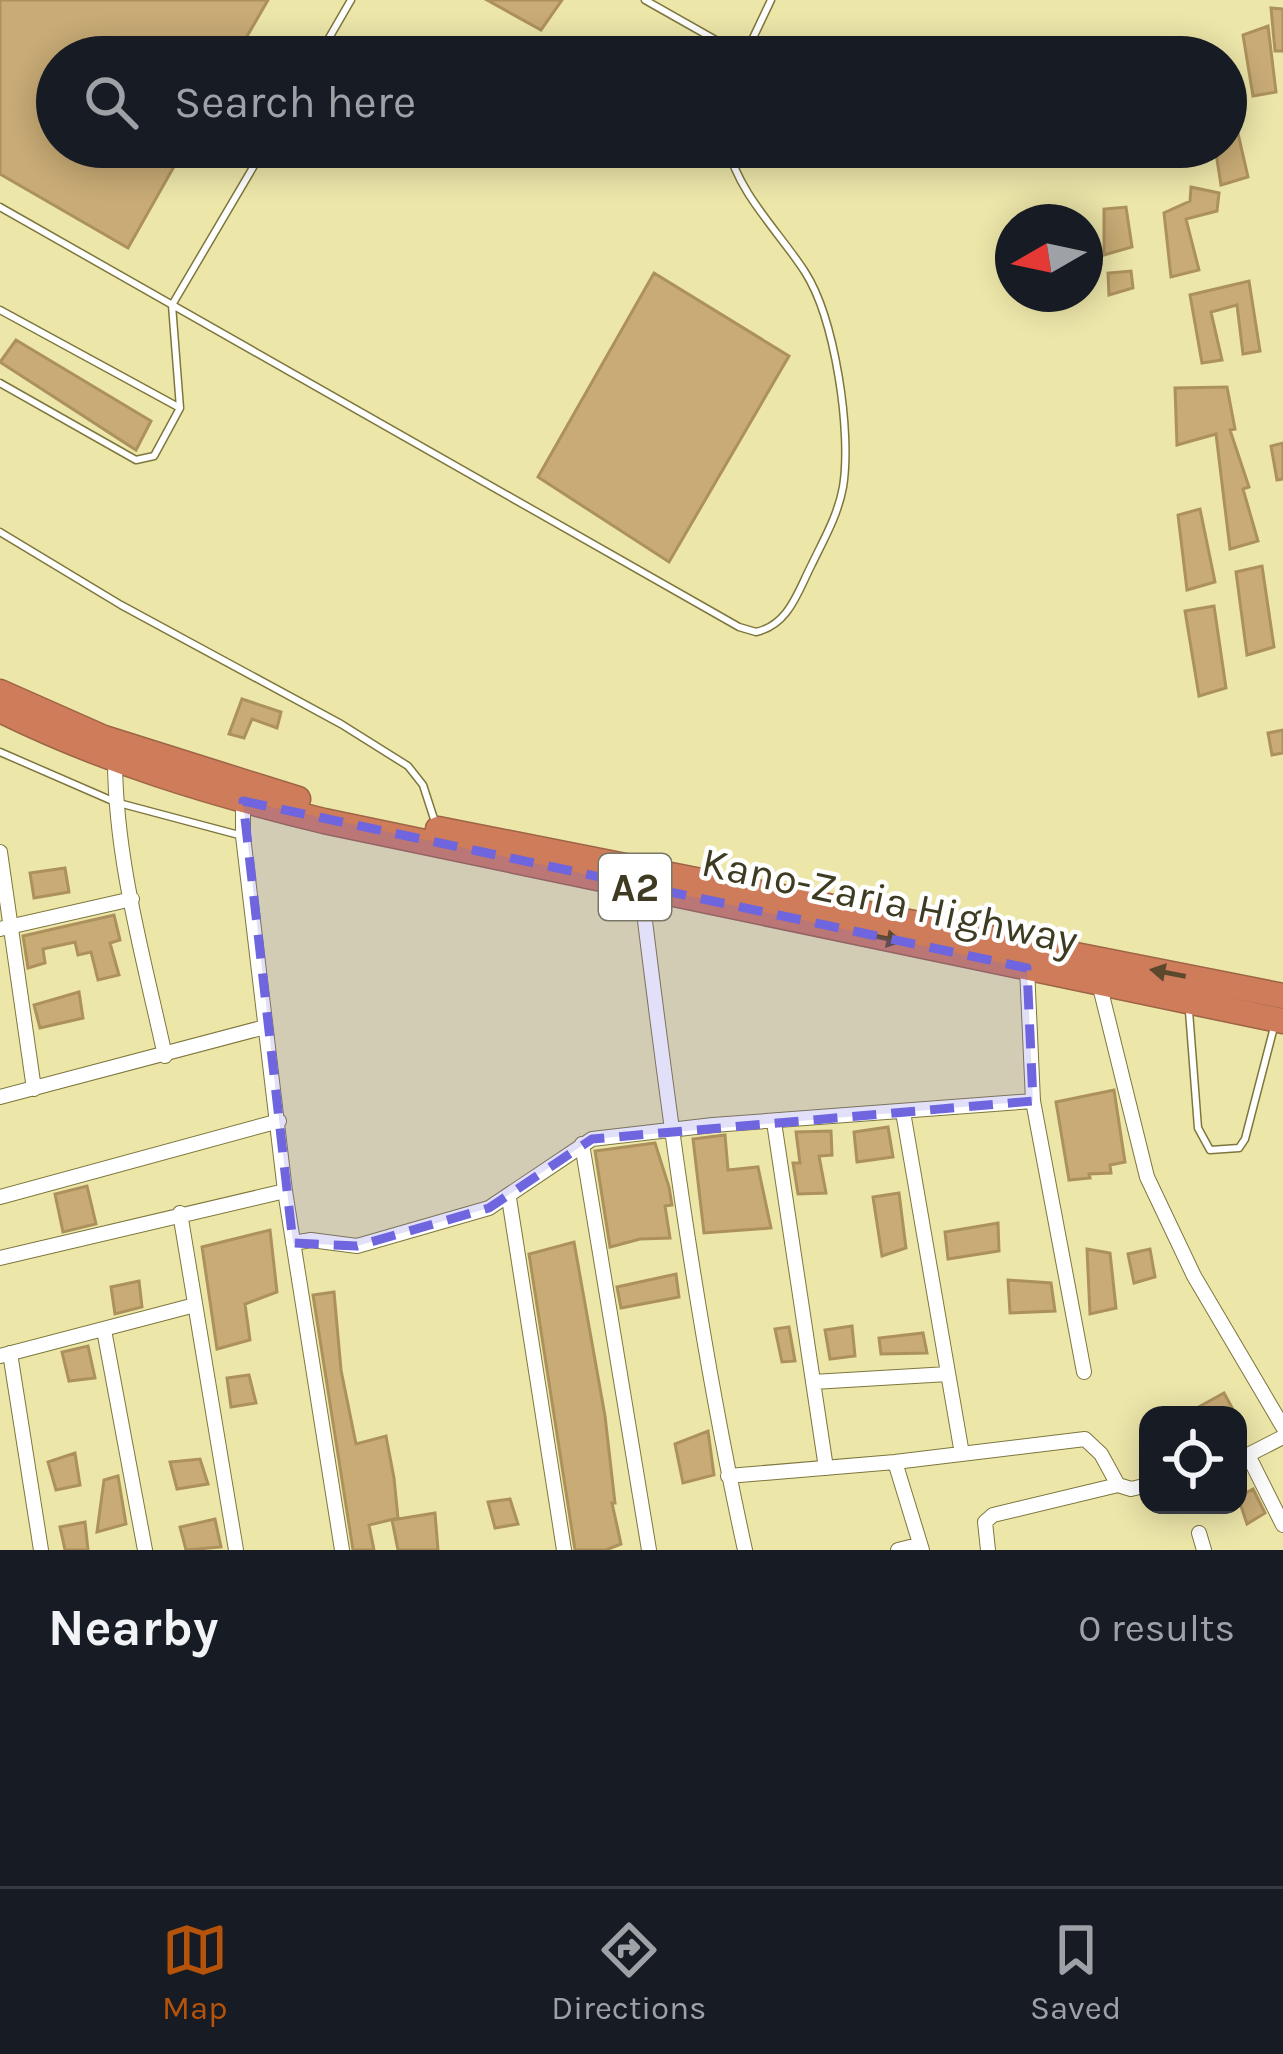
<!DOCTYPE html>
<html lang="en">
<head>
<meta charset="utf-8">
<style>
  body { margin:0; font-family:Karla,sans-serif; background:#242831; color:#f1f3f6 }
  .controls { position:absolute; right:36px; bottom:36px; display:grid; overflow:hidden; border-radius:24px; box-shadow:0 6px 30px #0003 }
  .controls button { width:108px; height:108px; display:grid; place-items:center; padding:0; border:0; border-bottom:3px solid #363941; background:#171b24; color:#f1f3f6; font:60px sans-serif }
  .compass { position:absolute; left:995px; top:204px; width:108px; height:108px; border-radius:50%; background:#171b24; box-shadow:0 6px 30px #0003; rotate:261deg }
  .list { margin:0; padding:0; list-style:none }
  h2 { display:flex; justify-content:space-between; align-items:center; height:156px; margin:0; padding:0 48px; font-size:51px }
  h2 small { font-size:39px; font-weight:400; color:#9ea1a6 }
  .icon { flex:none; width:66px; height:66px; fill:none; stroke:currentColor; stroke-width:2; stroke-linecap:round; stroke-linejoin:round }
  .map { position:relative; flex:none; width:1283px; height:1550px; overflow:hidden }
  .search { position:absolute; background:#171b24; box-shadow:0 6px 30px #0003; left:36px; right:36px; top:36px; height:132px; display:flex; align-items:center; gap:30px; box-sizing:border-box; padding:0 42px; border-radius:66px; color:#9ea1a6; font-size:45px }
  .sheet { height:336px; background:#171b24 }
  nav { display:flex; justify-content:space-around; align-items:center; box-sizing:border-box; height:168px; border-top:3px solid #363941; background:#171b24; font-size:33px; color:#9ea1a6 }
  nav a { display:grid; justify-items:center; gap:6px }
  nav .on { color:#b45309 }
  .map>svg:first-child { display:block }
</style>
</head>
<body>
<div class="map">
<svg width="1283" height="1550" viewBox="0 0 1283 1550">
  <rect width="100%" height="100%" fill="#ede6a9"/>
  <path fill="#c8ab75" stroke="#ad915c" stroke-width="3" d="M0,0H268L235,57H57V147H185L128,248L0,174Z
    M487,0H562L541,30Z
    M1271,8L1283,9V51H1275Z
    M1268,26L1276,92L1253,96L1243,35Z
    M1231,103L1248,177L1221,185L1215,147H1226V104Z
    M1191,187L1219,193L1217,211L1186,219L1199,270L1171,277L1164,213L1190,201Z
    M1126,207L1132,247L1104,255V209Z
    M1131,271L1133,288L1109,295L1108,273Z
    M654,273L789,356L669,562L538,477Z
    M1249,281L1260,351L1243,354L1237,305L1211,312L1222,360L1202,363L1190,295Z
    M16,340L151,421L136,450L0,362Z
    M1227,387L1235,429L1230,430L1249,487L1243,489L1258,541L1230,549L1216,434L1177,445L1175,388Z
    M1283,443V479L1277,480L1271,446Z
    M1200,509L1215,582L1187,590L1178,515Z
    M1262,566L1274,647L1247,655L1236,572Z
    M1214,606L1226,688L1199,696L1185,611Z
    M242,699L281,712L277,728L252,719L244,738L229,734Z
    M1283,730V753L1272,755L1268,733Z
    M65,868L69,892L34,898L30,873Z
    M114,915L120,940L110,943L119,975L98,980L91,952L78,955L75,942L43,949L45,963L28,968L23,936Z
    M79,992L83,1018L40,1028L34,1005Z
    M1114,1090L1125,1162L1110,1165L1111,1173L1089,1174L1090,1178L1069,1180L1056,1102Z
    M888,1127L893,1157L857,1162L854,1132Z
    M831,1131L832,1155L819,1156L826,1193L798,1194L793,1163H800L796,1132Z
    M725,1135L728,1170L758,1167L771,1228L704,1233L693,1139Z
    M655,1143L669,1187L672,1205L665,1206L670,1238L640,1239L610,1247L595,1151Z
    M87,1186L96,1224L63,1232L55,1194Z
    M899,1193L906,1248L882,1256L873,1197Z
    M998,1223L999,1251L948,1259L945,1232Z
    M270,1230L277,1292L245,1304L250,1340L217,1349L202,1247Z
    M574,1242L605,1416L615,1503H612L621,1544L606,1550H575L529,1254Z
    M1087,1249L1110,1253L1116,1308L1090,1314Z
    M1150,1249L1155,1277L1134,1283L1128,1254Z
    M676,1274L679,1297L621,1308L617,1287Z
    M1008,1280L1051,1283L1055,1311L1010,1313Z
    M139,1281L142,1307L115,1314L111,1287Z
    M334,1292L341,1370L356,1444L386,1436L394,1478L398,1518L369,1525L374,1550H353L313,1295Z
    M852,1326L855,1356L830,1359L825,1330Z
    M789,1327L795,1361L782,1362L775,1329Z
    M923,1333L927,1353L881,1354L879,1338Z
    M88,1346L95,1378L69,1381L62,1352Z
    M249,1375L256,1403L231,1407L227,1378Z
    M1224,1393L1236,1415H1184Z
    M708,1431L714,1475L683,1483L675,1444Z
    M75,1453L80,1485L56,1490L48,1462Z
    M200,1459L208,1484L177,1489L170,1462Z
    M118,1476L126,1524L97,1532L104,1480Z
    M1253,1489L1265,1513L1247,1524L1238,1497Z
    M510,1499L518,1524L495,1528L488,1502Z
    M435,1513L438,1550H398L392,1520Z
    M215,1519L221,1547L186,1550L180,1527Z
    M85,1522L88,1550H65L60,1527Z"/>
  <g fill="none" stroke-linecap="round" stroke-linejoin="round">
    <g stroke="#7e773d" stroke-width="9">
      <path id="lane" d="M645,0L744,56
        M318,57L351,0
        M744,57L771,0
        M0,207L739,627L756,632C789,625 798,591 812,564C824,539 838,515 843,487C852,432 835,319 805,272C780,233 738,193 728,147
        M0,310L180,408
        M0,383L136,460L154,456L180,408L172,305L265,147
        M0,532L121,605L341,724L408,766L423,785L436,825
        M0,752L115,802L239,835
        M1189,1011L1198,1128L1210,1150L1239,1148L1245,1139L1274,1027"/>
    </g>
    <g stroke="#7e773d" stroke-width="16">
      <path id="street" d="M115,759C115,859 144,959 165,1056
        M243,801V836L285,1191L342,1550
        M0,852L34,1089
        M641,888C668,1110 697,1332 745,1550
        M0,929L132,899
        M1027,968L1033,1101L1084,1372
        M1099,983L1147,1177L1194,1276L1283,1427
        M0,1097L265,1027
        M903,1112L962,1454
        M774,1122L826,1468
        M582,1144L649,1550
        M0,1197L279,1121
        M509,1198L564,1550
        M180,1213L236,1550
        M293,1243L311,1240L357,1246L489,1208L592,1139L713,1125L1033,1101
        M0,1258L285,1191
        M104,1330L145,1550
        M10,1353L41,1550
        M0,1356L195,1305
        M813,1382L948,1374
        M1249,1457L1283,1525
        M1238,1460L1283,1437
        M895,1462L922,1550
        M728,1476L895,1462L1085,1439L1101,1454L1118,1485L1131,1489L1148,1485
        M1199,1533L1204,1550
        M898,1550L918,1545
        M988,1550L985,1522L993,1515L1118,1485"/>
    </g>
    <g stroke="#9c6546" stroke-width="27">
      <path id="highway" d="M0,692L104,738L298,799
        M0,710C103,761 213,794 324,821L1283,1021
        M438,829L1283,996"/>
    </g>
    <use href="#lane" stroke="#fff" stroke-width="6"/>
    <use href="#street" stroke="#fff" stroke-width="14"/>
    <use href="#highway" stroke="#ce7c5a" stroke-width="24"/>
  </g>
  <defs><path id="oneway-solid" d="M-6-.8H1V-3.2L6.5 0L1 3.2V.8H-6Z" transform="scale(3)"/></defs>
  <g fill="#5b482d">
    <use href="#oneway-solid" transform="translate(884 938) rotate(12)"/>
    <use href="#oneway-solid" transform="translate(1168 973) rotate(-169)"/>
  </g>
  <path fill="#6e65df" fill-opacity="0.2" stroke="#6e65df" stroke-width="9" stroke-dasharray="24 15" stroke-linejoin="round" d="M243,801L1027,968L1033,1101L592,1139L489,1208L357,1246L293,1243Z"/>
  <g text-anchor="middle" stroke-width="9" stroke-linejoin="round" paint-order="stroke">
    <rect fill="#fff" stroke="#787664" stroke-width="3" x="599" y="854" width="72" height="66" rx="9"/>
    <g font-size="39" font-weight="bold" fill="#3e3b22">
      <text x="635" y="901">A2</text>
    </g>
    <g font-size="42" fill="#3e3b22" stroke="#fff">
      <text transform="translate(890 900) rotate(12)" y="15">Kano-Zaria Highway</text>
    </g>
  </g>
</svg>
<div class="controls">
<button><svg class="icon" aria-label="locate" viewBox="0 0 24 24"><circle cx="12" cy="12" r="6"/><path d="M12 2v4M12 18v4M2 12h4M18 12h4"/></svg></button>
</div>
<svg class="compass" viewBox="-18 -18 36 36"><path d="M0-13l5 13h-10z" fill="#e53935"/><path d="M0 13l5-13h-10z" fill="#9ea1a6"/></svg>
<div class="search"><svg class="icon" aria-label="search" viewBox="0 0 24 24"><circle cx="10" cy="10" r="6"/><path d="M15 15l6 6"/></svg>Search here</div>
</div>
<section class="sheet">
<h2>Nearby<small>0 results</small></h2>
<ul class="list">
</ul>
</section>
<nav>
<a class="on"><svg class="icon" aria-label="map" viewBox="0 0 24 24"><path d="M3 6l6-2 6 2 6-2v14l-6 2-6-2-6 2zM9 4v14M15 6v14"/></svg>Map</a>
<a><svg class="icon" aria-label="directions" viewBox="0 0 24 24"><path d="M12 3l9 9-9 9-9-9zM9 14v-3h6M13 9l2 2-2 2"/></svg>Directions</a>
<a><svg class="icon" aria-label="saved" viewBox="0 0 24 24"><path d="M7 4h10v16l-5-4-5 4z"/></svg>Saved</a>
</nav>
</body>
</html>
